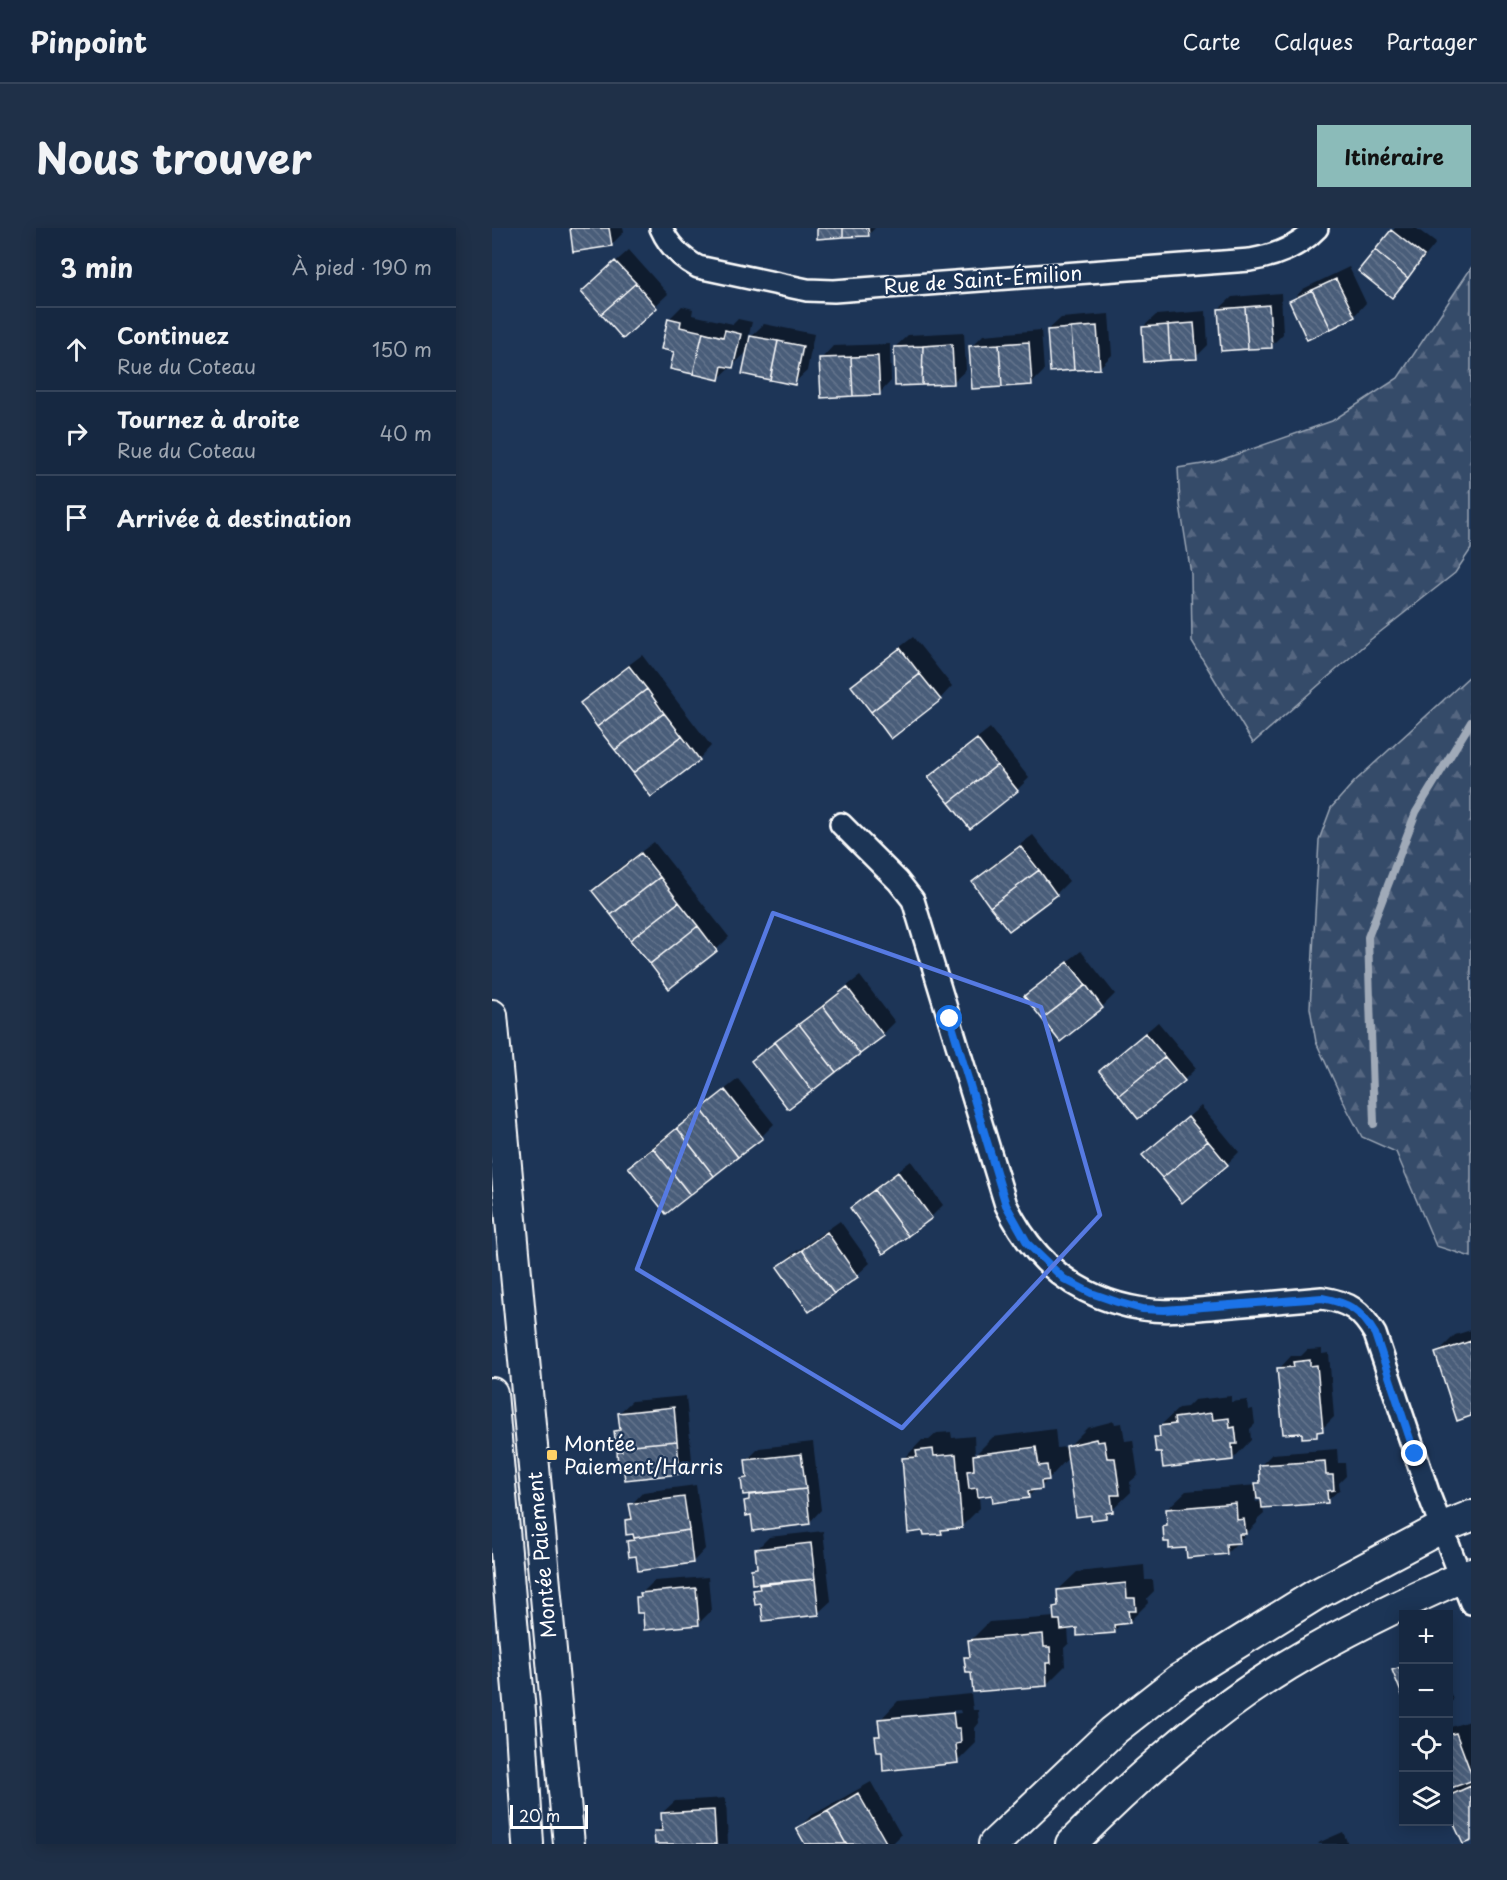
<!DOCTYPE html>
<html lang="fr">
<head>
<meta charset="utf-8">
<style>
  body { margin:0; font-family:"Playpen Sans",sans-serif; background:#1f3048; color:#f1f3f6 }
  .controls { position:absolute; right:18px; bottom:18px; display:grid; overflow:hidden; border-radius:0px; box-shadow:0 3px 15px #0003 }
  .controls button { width:54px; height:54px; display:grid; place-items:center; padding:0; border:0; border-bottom:2px solid #35445a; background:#162841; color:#f1f3f6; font:30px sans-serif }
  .scale { position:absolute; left:18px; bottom:15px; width:78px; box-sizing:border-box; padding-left:6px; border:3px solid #fff; border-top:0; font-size:16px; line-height:21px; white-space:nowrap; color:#fff; -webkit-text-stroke:4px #1d3557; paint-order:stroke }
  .stop { position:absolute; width:18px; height:18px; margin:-14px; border:4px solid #1a73e8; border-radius:50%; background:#fff }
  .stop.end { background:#1a73e8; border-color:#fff; box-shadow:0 2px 6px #0008 }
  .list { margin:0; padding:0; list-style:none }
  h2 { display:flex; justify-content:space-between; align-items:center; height:78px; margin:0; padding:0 24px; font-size:26px }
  h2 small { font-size:20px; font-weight:400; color:#9ea6b1 }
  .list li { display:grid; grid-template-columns:39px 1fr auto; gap:18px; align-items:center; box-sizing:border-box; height:84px; padding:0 24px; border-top:2px solid #35445a }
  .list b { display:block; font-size:22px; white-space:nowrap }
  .list p { margin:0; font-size:20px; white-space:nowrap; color:#9ea6b1 }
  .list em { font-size:20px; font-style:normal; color:#9ea6b1 }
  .icon { flex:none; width:33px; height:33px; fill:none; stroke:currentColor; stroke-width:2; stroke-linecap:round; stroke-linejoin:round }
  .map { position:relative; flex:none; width:979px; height:1616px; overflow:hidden; border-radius:0px }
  header { display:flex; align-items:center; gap:36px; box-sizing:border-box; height:84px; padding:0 30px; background:#162841; border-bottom:2px solid #35445a }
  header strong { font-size:28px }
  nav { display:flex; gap:33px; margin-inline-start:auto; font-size:21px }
  .intro { display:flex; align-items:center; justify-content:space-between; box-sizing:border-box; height:144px; padding:0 36px }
  h1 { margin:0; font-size:42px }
  .button { padding:15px 27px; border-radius:0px; background:#8bbbb9; color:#111; font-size:21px; font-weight:700 }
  main { display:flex; gap:36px; padding:0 36px }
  aside { flex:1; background:#162841; border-radius:0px; box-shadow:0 3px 15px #0003 }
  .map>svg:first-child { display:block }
</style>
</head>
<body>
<header>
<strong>Pinpoint</strong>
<nav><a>Carte</a><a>Calques</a><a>Partager</a></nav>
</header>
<div class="intro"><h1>Nous trouver</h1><a class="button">Itinéraire</a></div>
<main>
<aside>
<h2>3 min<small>À pied · 190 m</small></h2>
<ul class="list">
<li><svg class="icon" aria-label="ahead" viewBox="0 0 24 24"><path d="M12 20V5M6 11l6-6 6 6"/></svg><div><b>Continuez</b><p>Rue du Coteau</p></div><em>150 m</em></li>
<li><svg class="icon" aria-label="right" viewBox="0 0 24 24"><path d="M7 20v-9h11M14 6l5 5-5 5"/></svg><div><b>Tournez à droite</b><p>Rue du Coteau</p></div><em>40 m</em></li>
<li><svg class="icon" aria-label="arrive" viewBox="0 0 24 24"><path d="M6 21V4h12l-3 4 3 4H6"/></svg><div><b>Arrivée à destination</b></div></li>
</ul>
</aside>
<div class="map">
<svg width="979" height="1616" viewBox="0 0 979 1616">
  <defs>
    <pattern id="forest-firs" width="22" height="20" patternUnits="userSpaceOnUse" patternTransform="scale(1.5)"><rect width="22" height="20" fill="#364b69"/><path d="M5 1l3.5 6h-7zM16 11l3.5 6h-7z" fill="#546680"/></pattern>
    <pattern id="building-back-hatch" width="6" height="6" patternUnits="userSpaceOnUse" patternTransform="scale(1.5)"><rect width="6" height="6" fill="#4a5d79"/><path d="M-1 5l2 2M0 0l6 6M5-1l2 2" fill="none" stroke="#65758d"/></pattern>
  </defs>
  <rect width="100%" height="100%" fill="#1d3557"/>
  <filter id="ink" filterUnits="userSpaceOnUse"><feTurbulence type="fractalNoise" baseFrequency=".0167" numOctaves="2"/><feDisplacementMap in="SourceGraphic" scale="12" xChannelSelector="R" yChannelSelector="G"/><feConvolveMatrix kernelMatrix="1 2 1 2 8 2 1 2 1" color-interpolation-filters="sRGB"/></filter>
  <g filter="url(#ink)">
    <path fill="url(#forest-firs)" stroke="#9aa5b4" stroke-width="1.5" d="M979,40V321L963,345L878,412L761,515L700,414L699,346L688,277L686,240L723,234L840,193L906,150Z
      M979,447V1029L944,1018L904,924L870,909L854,879L824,814L818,780L827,612L839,580L862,554Z"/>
    <path fill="#0007" fill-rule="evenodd" d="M79,0H131L132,4L119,17Z
      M326,0H383L376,7Z
      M903,0H924L944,15L912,55L900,68V3Z
      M137,22L176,66L131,108L104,51Z
      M857,39L874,75L862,88L799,74L811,61Z
      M789,65L791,106L779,118L727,81L740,69Z
      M190,78L201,81L200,87L241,96L246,91L260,94L256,111L272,96L322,106L315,143L302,155L256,123L227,150L184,122L177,91Z
      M714,83L716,117L704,129L651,99L664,87Z
      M617,86L620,127L608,139L556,102L569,90Z
      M549,102L552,143L540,155L479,119L491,107Z
      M472,104L474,142L461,154L403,119L416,107Z
      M398,116L399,153L387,166L329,131L341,118Z
      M421,409L460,458L448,471L361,459L373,446Z
      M150,427L219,518L207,531L90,475L102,463Z
      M498,500L537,550L525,562L438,549L451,537Z
      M541,607L577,653L564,666L518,701L482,654L494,642Z
      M162,614L237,709L224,722L177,759L102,663L114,650Z
      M589,723L623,766L610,779L568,812L534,769L546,756Z
      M368,748L403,794L391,806L296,879L261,833L273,821Z
      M666,794L704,840L692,852L609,843Z
      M246,851L282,896L270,908L138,939L151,926Z
      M709,878L747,924L735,936L652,927Z
      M419,933L451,977L439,989L360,981L372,968Z
      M348,993L378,1035L365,1047L317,1082L287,1040L299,1027Z
      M979,1102V1187L945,1125L963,1107Z
      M830,1121V1126L837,1125L842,1189L824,1207L787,1141L799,1128H809L815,1122Z
      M194,1168L200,1232L188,1244L133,1235L126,1224L131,1219L124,1203L129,1199L127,1185L140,1173Z
      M739,1168V1174L755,1172L756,1182L761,1181L763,1196L758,1201L759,1212L741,1231L671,1222L664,1210L669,1205L668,1198L687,1180L695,1179L702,1172Z
      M622,1193L623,1196L630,1195L633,1213L641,1212L646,1247L638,1254L639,1264L614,1288L577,1229L549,1259L545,1260L536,1269L501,1266L487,1268L488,1280L469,1299L453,1300L449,1305L412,1231L430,1212H437L445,1205L459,1204L460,1210L482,1208L483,1227L501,1209L563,1201L565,1220L573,1219L574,1221L595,1200Z
      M321,1214L329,1282L317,1295L261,1286L254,1273L259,1268L258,1264L251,1251L256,1246L254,1233L267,1220Z
      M845,1221L846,1235H853L854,1248L847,1255L848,1261L835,1273L771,1278L772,1286L765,1292V1295L735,1325L695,1318L672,1298L676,1294L675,1281L694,1263L765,1257L769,1252L768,1238L780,1226ZM763,1270H770L771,1273L764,1274Z
      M204,1257L213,1321L201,1334L146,1326L137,1313L145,1304L134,1293L140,1286L139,1277L151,1264Z
      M331,1303L339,1373L326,1385L271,1375L263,1362L269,1357L261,1342L266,1336L264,1322L277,1309Z
      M652,1337L653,1352H661L662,1363L655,1370L656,1375L637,1394H631L622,1403L586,1399L576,1400L577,1415L572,1420L573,1438L555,1456L481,1443L474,1430L479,1424L478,1413L497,1394L563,1389V1379L567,1374L566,1362L585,1344Z
      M216,1349L219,1383L206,1396L152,1383L145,1370L162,1353Z
      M956,1459L961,1472L956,1477Z
      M479,1466L481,1482H486L487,1495L483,1500L484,1515L466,1533L385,1509L389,1505L388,1492L406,1473ZM468,1482L469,1485L402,1491L406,1488Z
      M977,1493L979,1499V1611L956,1579V1567L968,1556L956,1560V1500Z
      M379,1554L409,1607L400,1616H315L306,1600L319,1588Z
      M234,1570L236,1616H164V1604L171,1596L170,1585L183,1573Z
      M851,1604L856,1616H826L828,1614Z"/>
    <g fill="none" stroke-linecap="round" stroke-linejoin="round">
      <path stroke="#a0aab8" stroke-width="8" d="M882,896L876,709L924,584L979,494"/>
    </g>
    <path fill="url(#building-back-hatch)" stroke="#fff" stroke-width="1.5" d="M78,0H117L120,18L81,24Z
      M325,0H351V9L325,11Z
      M351,0H376L377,8L351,9Z
      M899,2L932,28L916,50L883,22Z
      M883,22L916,50L900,70L866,43Z
      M123,33L144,55L109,86L89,64Z
      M844,51L863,89L839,101L820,62Z
      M144,55L165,80L131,111L109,86Z
      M820,62L839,101L815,112L797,73Z
      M777,77L780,120L756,121L753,79Z
      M753,79L756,121L729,123L726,81Z
      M176,90L189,93L188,99L211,104L201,146L178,141L182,124L169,121Z
      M702,95L705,131L678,132L676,97Z
      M676,97L678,132L652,134L650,99Z
      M605,98L608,141L582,142L579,100Z
      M579,100L582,142L558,144L555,102Z
      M233,102L249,106L241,140L230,138L227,152L201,146L211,104L231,109Z
      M258,108L286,113L278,152L250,146Z
      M286,113L311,118L303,157L278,152Z
      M537,114L540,157L510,159L507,116Z
      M460,116L462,156L430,157L431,118Z
      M507,116L510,159L480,161L477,118Z
      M431,118L430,157L403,158L402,119Z
      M386,128L388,167L361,168L359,129Z
      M359,129L361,168L329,170L327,130Z
      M408,420L428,446L379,484L359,458Z
      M137,438L155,461L105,499L88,475Z
      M428,446L449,472L399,511L379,484Z
      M155,461L172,485L123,522L105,499Z
      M172,485L190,508L141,545L123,522Z
      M190,508L208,532L159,569L141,545Z
      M485,511L505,537L457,575L436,549Z
      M505,537L526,563L478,601L457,575Z
      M528,618L547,642L498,679L480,654Z
      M149,625L168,649L119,687L100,663Z
      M547,642L565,667L517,703L498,679Z
      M168,649L187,674L138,712L119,687Z
      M187,674L206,698L158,736L138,712Z
      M206,698L225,723L177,761L158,736Z
      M576,734L594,757L550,791L532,768Z
      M594,757L611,780L568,814L550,791Z
      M355,759L392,808L368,826L331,778Z
      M331,778L368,826L344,844L307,796Z
      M307,796L344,844L320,863L283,814Z
      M653,805L673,829L627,867L607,843Z
      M283,814L320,863L296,881L259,833Z
      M673,829L693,853L646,891L627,867Z
      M233,862L271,910L246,929L209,881Z
      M209,881L246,929L222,948L185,900Z
      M696,889L716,913L670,950L650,927Z
      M185,900L222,948L198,967L161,920Z
      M716,913L736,937L690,975L670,950Z
      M161,920L198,967L174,986L136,939Z
      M406,944L440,990L416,1008L382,962Z
      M382,962L416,1008L391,1026L358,980Z
      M335,1004L366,1049L342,1066L310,1022Z
      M310,1022L342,1066L317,1084L285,1039Z
      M979,1113V1188L965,1193L943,1125Z
      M818,1132V1138L825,1137L831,1203L825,1204V1209L810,1210V1205L791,1206L785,1140L802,1139L801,1134Z
      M182,1179L185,1213L129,1218V1216L124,1217L122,1203L128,1202L126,1185Z
      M720,1185L721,1192L737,1190L738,1200L743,1199L745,1216H740L741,1232L671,1240L669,1224H664L662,1209H668L667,1198L683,1196L682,1190Z
      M604,1211L605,1214L612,1213L615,1230H623L628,1267H619L621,1284L614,1285V1290L599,1292V1287L584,1289L574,1218Z
      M185,1213L188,1246L133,1252L131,1237H126L125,1223H130L129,1218Z
      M544,1219L547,1238L555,1237L557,1252L549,1253L550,1261L536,1263L537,1270L501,1275L500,1267L486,1269L485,1260L477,1261L475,1243L482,1242L481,1227Z
      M441,1221L442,1228L464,1226L470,1300L449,1302L450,1306L432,1307L431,1303L416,1305L410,1230L425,1229L424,1223Z
      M309,1226L314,1261L251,1267L249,1251L255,1250L253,1232Z
      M833,1233L834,1247H841L842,1262L835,1263L836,1275L770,1280L769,1271H765L763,1255H768L767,1237Z
      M314,1261L318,1296L261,1303L259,1287L254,1288L252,1273L257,1272V1267Z
      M192,1269L197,1302L142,1310L141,1306L134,1307L133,1292L140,1291L137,1276Z
      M744,1275L745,1292L752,1291L754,1306H747L748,1315L734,1316L735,1326L695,1330L694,1320L677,1321V1314H672L671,1298L675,1297L674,1281Z
      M197,1302L201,1335L146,1343L144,1328L137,1329L135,1313L142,1312V1310Z
      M319,1315L323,1351L260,1356L259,1341L265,1340L263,1321Z
      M323,1351L327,1387L271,1393L269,1376L263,1377L261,1362L268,1361L267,1357Z
      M634,1355L635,1370H643L644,1383H636L638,1395L622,1397L623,1405L585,1408V1400L569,1402L568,1392H562L561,1379L566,1378L565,1362Z
      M204,1360L207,1397L152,1402L151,1385H145L144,1369H149L148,1365Z
      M551,1406L552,1419H558L559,1435H554L555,1458L481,1464L479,1445H474L472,1429H478L476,1412Z
      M912,1438V1472L900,1442Z
      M461,1484L463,1500H468L469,1515L464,1516L466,1535L391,1543L390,1524H385L383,1508H388L386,1491Z
      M964,1505L979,1545V1553L956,1561V1507Z
      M979,1558V1613L971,1616L956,1583V1568Z
      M366,1565L395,1616H354L336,1583Z
      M222,1582L224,1616H163L162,1603H170L169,1585Z
      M336,1583L354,1616H313L304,1600Z"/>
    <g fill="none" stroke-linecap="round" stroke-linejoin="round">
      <g stroke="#fff" stroke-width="26">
        <path id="street" d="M169,0C177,18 189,30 206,39L315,62L342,63L758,32C783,28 807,19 825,0
          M349,596L406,653L421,672L514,977C542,1035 586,1071 651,1081C676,1085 703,1081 729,1079C762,1076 796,1073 830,1070C857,1074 869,1082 883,1106L937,1267L979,1375"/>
      </g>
      <g stroke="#fff" stroke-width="34">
        <path id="secondary" d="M0,787L77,1616
          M0,1165L28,1484L36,1616
          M502,1616L621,1503L686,1452L823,1367L949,1300L979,1288
          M579,1616C645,1550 716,1486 796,1437C854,1402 917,1372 979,1345"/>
      </g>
      <use href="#street" stroke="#1d3557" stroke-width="21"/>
      <use href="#secondary" stroke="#1d3557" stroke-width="30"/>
    </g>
  </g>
  <g fill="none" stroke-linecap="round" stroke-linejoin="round" filter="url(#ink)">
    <path stroke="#1a73e8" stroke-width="8" d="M458,791L514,977L536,1016L572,1051L599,1065L625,1074L650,1081L672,1082L830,1070C857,1075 869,1082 883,1106L923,1226"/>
  </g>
  <path fill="none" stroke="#567ae2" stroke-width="4.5" stroke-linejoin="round" d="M281,685L549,779L608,987L410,1200L145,1041Z"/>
  <rect fill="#ffd166" stroke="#1d3557" stroke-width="2" x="54" y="1221" width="12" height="12" rx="3"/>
  <g text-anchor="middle" stroke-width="4.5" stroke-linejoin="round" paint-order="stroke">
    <g font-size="20" fill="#fff" stroke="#1d3557">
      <text transform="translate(491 52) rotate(-4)" y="7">Rue de Saint-Émilion</text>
      <text transform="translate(50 1327) rotate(-95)" y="7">Montée Paiement</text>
    </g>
    <g font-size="20" fill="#fff" stroke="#1d3557" text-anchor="start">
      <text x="72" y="1223">Montée<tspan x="72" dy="23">Paiement/Harris</tspan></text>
    </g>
  </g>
</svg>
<div class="controls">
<button>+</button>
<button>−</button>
<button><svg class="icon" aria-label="locate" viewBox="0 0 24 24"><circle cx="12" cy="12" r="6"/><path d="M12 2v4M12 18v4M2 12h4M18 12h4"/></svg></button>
<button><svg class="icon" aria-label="layers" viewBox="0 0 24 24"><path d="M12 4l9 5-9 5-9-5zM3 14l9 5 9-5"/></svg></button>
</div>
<div class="scale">20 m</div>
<div class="stop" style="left:458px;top:791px"></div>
<div class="stop end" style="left:923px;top:1226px"></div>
</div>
</main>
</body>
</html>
